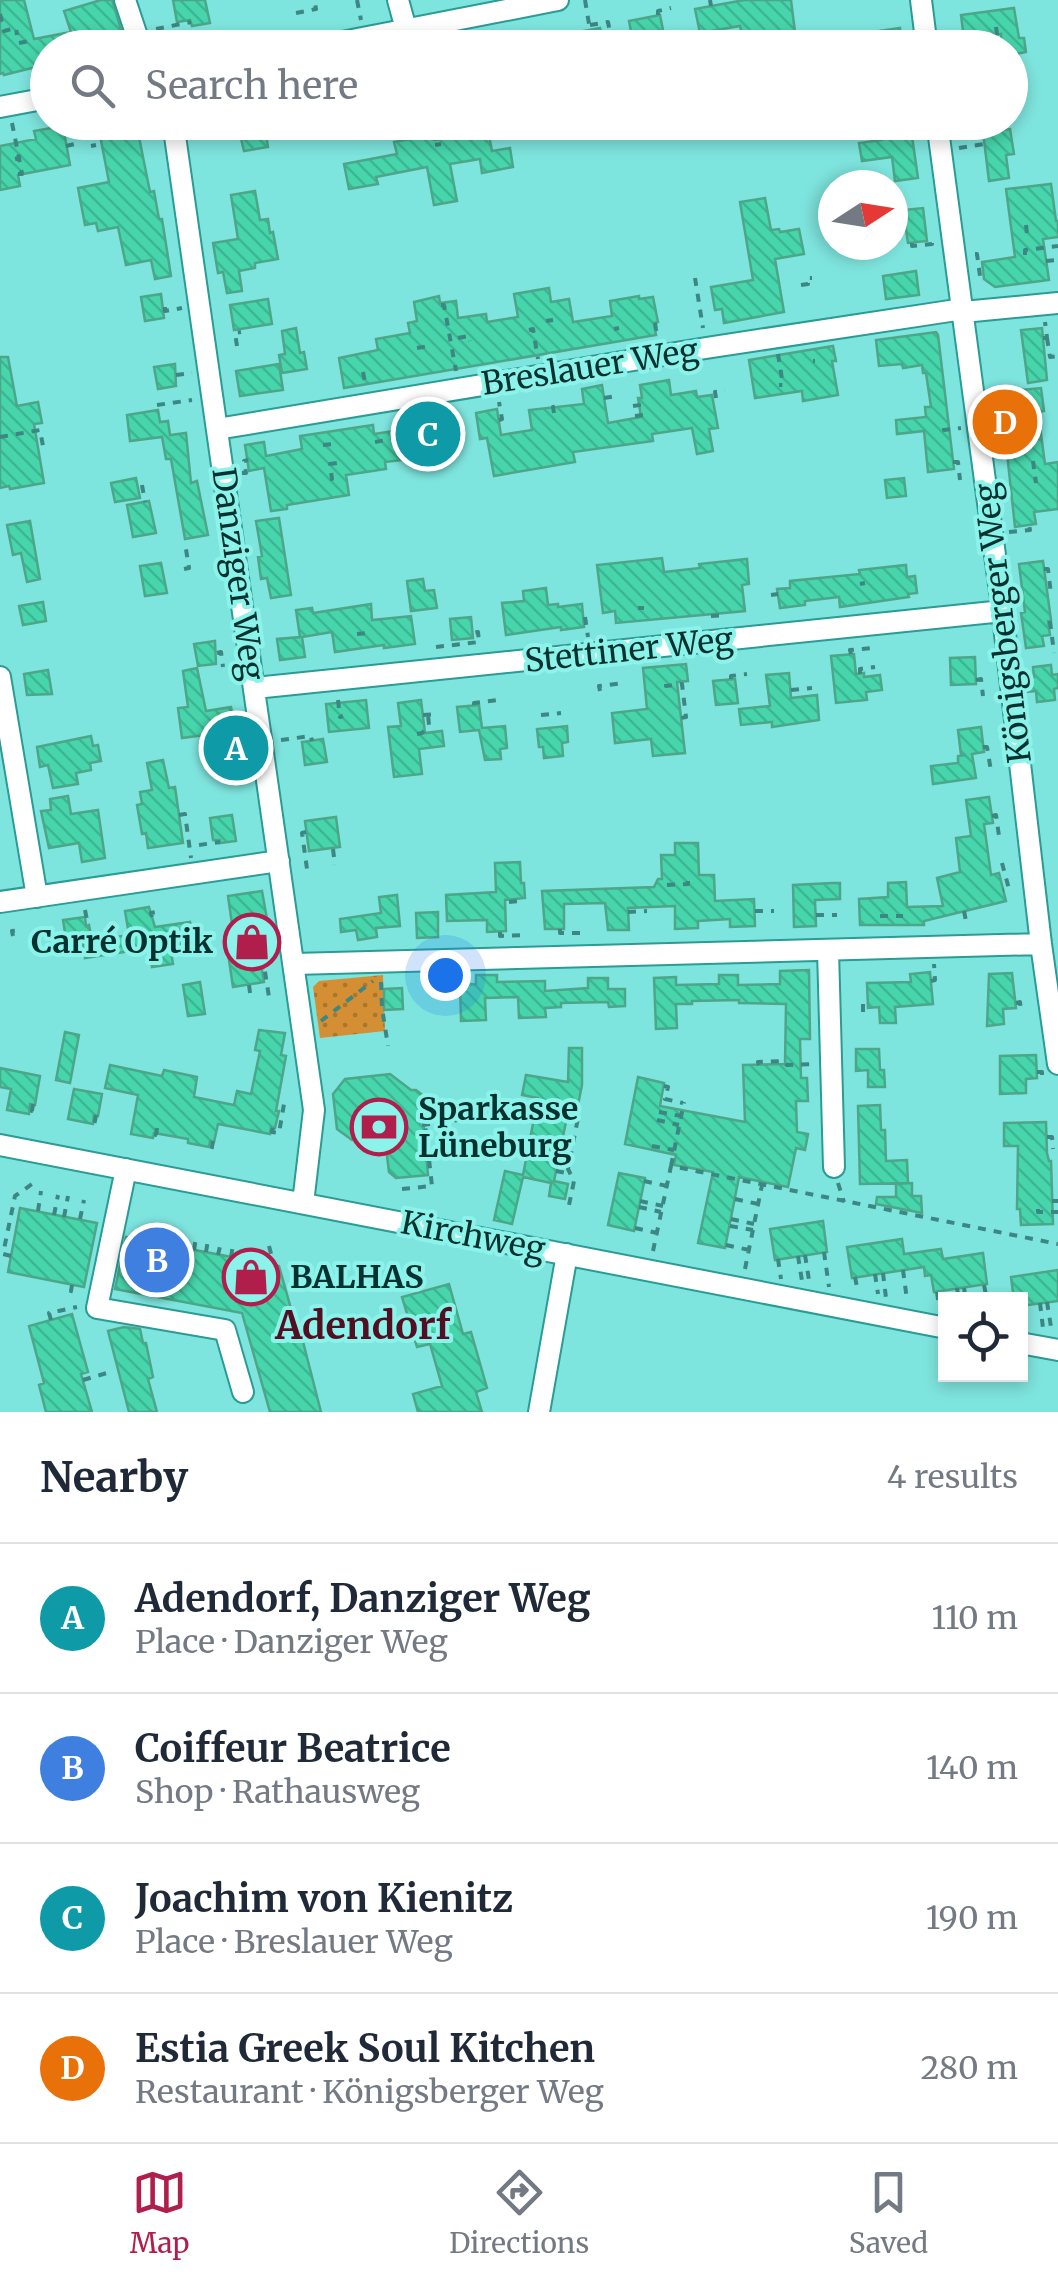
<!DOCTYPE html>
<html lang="en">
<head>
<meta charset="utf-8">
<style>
  body { margin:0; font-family:Merriweather,serif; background:#f6f6f7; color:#1f2937 }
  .controls { position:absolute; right:30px; bottom:30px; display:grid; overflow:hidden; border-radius:0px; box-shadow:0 5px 15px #0003 }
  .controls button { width:90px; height:90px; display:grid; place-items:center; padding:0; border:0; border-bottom:2px solid #e0e1e3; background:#fff; color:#1f2937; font:50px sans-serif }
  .compass { position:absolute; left:818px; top:170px; width:90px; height:90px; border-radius:50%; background:#fff; box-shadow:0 5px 15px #0003; rotate:78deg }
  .you { position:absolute; left:445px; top:975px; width:35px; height:35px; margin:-25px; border:8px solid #fff; border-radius:50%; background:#1a73e8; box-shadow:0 0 0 15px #1a73e833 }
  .badge { display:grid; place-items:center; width:65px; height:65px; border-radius:50%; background:#b01e4c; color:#fff; font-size:32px; font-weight:700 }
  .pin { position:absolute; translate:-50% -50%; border:5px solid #fff; box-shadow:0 2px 10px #0006 }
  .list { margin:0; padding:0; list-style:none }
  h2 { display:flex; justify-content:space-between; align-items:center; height:130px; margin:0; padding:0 40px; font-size:42px }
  h2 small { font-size:32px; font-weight:400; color:#747a83 }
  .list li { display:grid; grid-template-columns:65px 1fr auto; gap:30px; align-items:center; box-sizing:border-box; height:150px; padding:0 40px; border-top:2px solid #e0e1e3 }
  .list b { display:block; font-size:38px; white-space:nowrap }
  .list p { margin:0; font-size:32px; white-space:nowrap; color:#747a83 }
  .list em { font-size:32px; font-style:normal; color:#747a83 }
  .icon { flex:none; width:55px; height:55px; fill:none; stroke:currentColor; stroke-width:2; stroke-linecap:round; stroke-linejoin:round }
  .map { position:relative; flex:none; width:1058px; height:1412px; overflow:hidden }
  .search { position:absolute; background:#fff; box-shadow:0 5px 15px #0003; left:30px; right:30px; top:30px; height:110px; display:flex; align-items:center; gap:25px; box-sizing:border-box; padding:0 35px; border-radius:55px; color:#747a83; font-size:38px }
  .sheet { height:730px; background:#fff }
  nav { display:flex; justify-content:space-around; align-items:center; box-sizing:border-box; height:140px; border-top:2px solid #e0e1e3; background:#fff; font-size:28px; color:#747a83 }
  nav a { display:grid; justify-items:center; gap:5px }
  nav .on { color:#b01e4c }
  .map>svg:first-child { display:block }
</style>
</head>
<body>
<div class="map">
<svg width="1058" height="1412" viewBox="0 0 1058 1412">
  <defs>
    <pattern id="park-dots" width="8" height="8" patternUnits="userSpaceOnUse" patternTransform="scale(2.5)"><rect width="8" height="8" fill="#d48f34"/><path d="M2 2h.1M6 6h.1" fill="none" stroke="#aa752c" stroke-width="1.8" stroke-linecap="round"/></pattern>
    <pattern id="building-back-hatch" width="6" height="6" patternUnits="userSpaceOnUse" patternTransform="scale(2.5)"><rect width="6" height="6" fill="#47d5ab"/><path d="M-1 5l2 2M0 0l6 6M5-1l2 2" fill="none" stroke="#3cb793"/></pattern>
  </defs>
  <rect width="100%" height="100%" fill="#7ee5de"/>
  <path fill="url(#park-dots)" d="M383,975L385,1031L320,1038L313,987L319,981Z"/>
  <path fill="url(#building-back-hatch)" stroke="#4da689" stroke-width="2.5" d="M0,0H24L34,39L71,32L64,11L101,0H112L122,33L74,48H48V64L4,75L3,73L0,74Z
    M173,0H205L210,23L192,26L190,20L177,22Z
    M744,0H791L797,48H780L779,41L745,48L740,26L700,33L695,9Z
    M1014,8L1019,38H1024L1026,52L1010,55V48H1002L1001,34L964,39L961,15Z
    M660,15L665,40L634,47L629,21Z
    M600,28L604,48H537L536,40Z
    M900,28L902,48H867L865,33Z
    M108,122H136L150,192L154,191L159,219H162L171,276L155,279L151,260L126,265L118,227L98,231L96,223L85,225L78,188L109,182L98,125Z
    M237,122H264L268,147L244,151Z
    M880,122H910L918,178L895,181L892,157L862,161L859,143L882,140Z
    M63,126L70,165L18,175L20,186L0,190V146L36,139L34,131Z
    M1010,129L1014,154L1006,155L1009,178L989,181L983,132Z
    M488,130L492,151L510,148L513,167L482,173L480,159L450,164L457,201L434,205L427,167L376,177L378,184L349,189L344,164L397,154L394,142L433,135L434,140Z
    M1051,184L1056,221H1058V237L1043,239L1049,280L995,287L984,279L982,262L1015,257L1006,189Z
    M255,191L260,220L268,219L270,233L273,232L278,259L255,263V268L239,271L242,291L227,293L223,272L218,273L213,243L238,239L231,195Z
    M765,198L771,230L779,229L780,232L799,229L804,254L775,259L784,312L724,323L722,309L715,310L711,287L753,280L740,202Z
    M923,208L927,241L908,243L903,210Z
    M916,271L919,295L886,299L883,276Z
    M549,288L551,302L569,299L573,322L612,316L610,301L639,296V299L653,297L658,322L654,323L656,335L344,388L339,358L378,350L376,339L410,333L408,323L417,321L414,302L439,296L440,303L456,301L458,318L486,314L487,322L518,317L514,294Z
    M161,294L164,318L145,321L141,297Z
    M268,299L272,324L234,330L230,305Z
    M296,328L300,353L304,352L307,369L282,373L279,355L285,354L282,331Z
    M1042,328L1047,380L1028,383L1021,330Z
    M936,332L938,335L954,469L928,472L924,431L897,434L896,420L926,417L925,407H931L926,373H923L922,365L903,368L902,364L879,366L876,340Z
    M833,346L836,361H832L838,395L803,401L802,391L755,398L749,360Z
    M0,357H8L17,406L38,402L42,423L34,424L44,483L10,489L9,486L0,488Z
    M175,364L176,386L158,389L154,367Z
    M279,364L283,390L240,396L236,371Z
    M669,380L671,395L696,391L697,397L712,395L718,428L709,429L713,451L697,454L692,428L652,434L653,441L573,452L575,462L494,476L487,438L480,439L476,413L497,409L501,435L532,430L529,410L584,404L582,389L602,385L608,423L641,417L638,398H642L640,385Z
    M1041,388L1044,411L1038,412L1045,464L1058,462V509L1034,512L1036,524L1015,527L1006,444H1003L999,417H1001L999,392Z
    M158,410L160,422L168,421L170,435L186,433L191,483L197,481L208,535L185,539L171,459H166L162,437L130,441L127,415Z
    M445,415L450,441L399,449L402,460L385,462L386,469L346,475L349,495L287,505V509L271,511L264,468L249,471L245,445L264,442L266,456L302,449L300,436L373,425L374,434L407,429L406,422Z
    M136,478L140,498L115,502L111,483Z
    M904,478L906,496L887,498L885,480Z
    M149,501L156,533L133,537L127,505Z
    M279,518L291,595L271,598L267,578L261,579L258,557L262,556L256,521Z
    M30,521L40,579L27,582L21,553L13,555L7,525Z
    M662,558L664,572L700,568L699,564L747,559L749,584L742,585L745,611L616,623L615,611L603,613L597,565Z
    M1043,561L1051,620L1048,621L1050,635L1042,636L1044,646L1026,648L1021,613L1025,612L1019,564Z
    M161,563L167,593L145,596L140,566Z
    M906,565L907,577L915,576L917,593L908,594L909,597L840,607L839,597L805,601V605L780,608L777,589L790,588V581L860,574L859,570Z
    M423,579L425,591L434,590L437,608L411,611L407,581Z
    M546,588L548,605L558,604V607L582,604L584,627L561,630V627L506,635L502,603L524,601L523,591Z
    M43,602L46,621L23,625L19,606Z
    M371,604L372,620L411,616L415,644L384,648V645L335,652L332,632L302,637L305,657L280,660L277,639L300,637L296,610L312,608L313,613Z
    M471,617L473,638L452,640L450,619Z
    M215,641L216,664L198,666L194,644Z
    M854,654L856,674L864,673V677L880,675L882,690L866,692L867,700L836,703L831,656Z
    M975,657L976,684L951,685L950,658Z
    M686,664L688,681L677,682L685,753L653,756L651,739L615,743L612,713L647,709L643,668Z
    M1051,665L1052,675L1058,674V688L1054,689L1055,700L1037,702L1036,691L1026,692L1024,679L1034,677L1033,667Z
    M197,668L206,711L231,707L235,731L182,738L178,708L188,707L183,671Z
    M48,670L52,694L27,695L24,674Z
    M789,673L791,698L817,695L819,720L772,727V722L741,725L739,709L770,706L766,675Z
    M735,679L738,703L716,705L713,681Z
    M366,700L369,728L329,732L326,704Z
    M421,700L425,733L442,731L444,746L419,749L422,774L394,777L388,727L401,726L398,703Z
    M479,705L482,728L505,726L507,748L500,749L501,759L485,760L479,730L460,732L457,707Z
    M567,726L568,742L562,743L563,756L544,758L543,747H539L537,729Z
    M981,727L984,752L972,754L976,778L933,784L931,766L958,763V756L966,755H961L958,730Z
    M91,736L93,746L98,745L101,761L90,763L91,770L76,773L78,784L53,788L48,765L40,767L37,747Z
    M323,739L327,762L305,765L302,742Z
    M163,760L169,788L175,787L183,843L148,848L146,833L142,834L137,805L142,804L140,792L152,790L147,763Z
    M68,796L71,814L98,810L105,858L82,862L79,843L49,848L41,811L51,810L50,799Z
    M989,797L993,823L984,824L991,875L999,873L1006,901L924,921V925H860L859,899L888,897V883L906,882L907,907L943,906L937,878L960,872L956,838L971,836L966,800Z
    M232,815L236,841L220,843V840H213L210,818Z
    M336,817L340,847L309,851L305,821Z
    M675,843H698L699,875H714L715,901L754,899L755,926L730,927V919L698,921V928L675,929V906L628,908L629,930H608L605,903L564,904V929H545L542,891L654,887L658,879H662L661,855H675Z
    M520,862L521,883H524L525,898L505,900L506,931L487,932V920L447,921L446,895L496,892L495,863Z
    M832,883H840V899L815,900L816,926L794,927L793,885Z
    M262,891L267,919L263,920L265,933L256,935L264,982L233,987L226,940L234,938L228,896Z
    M397,895L400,926L376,928L377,937L358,940L356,930L341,932L340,919L381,913L379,897Z
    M149,907L155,927L190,922L193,942L170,946L173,964L152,967L150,948L85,958L83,943L67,945L63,920L85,917L86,926L89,925L92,941L129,935L125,911Z
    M438,912V937L417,938L416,913Z
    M809,970L810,1039H800L801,1078H807L808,1101H796L797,1132L808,1134L805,1150L796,1148L788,1187L739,1177L725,1248L698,1243L713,1172L674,1165L676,1155L625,1144L638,1077L664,1083L660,1106L745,1122L743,1065L785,1064L786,1004L739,1003V1000L692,1001V1004H676L677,1028L656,1029L654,978L676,977V985L719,984V975H738V985L780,984V971Z
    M930,972L933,1004L895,1007L896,1023H880L879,1007L868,1008L867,983L911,982L910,974Z
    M1012,973L1016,1008L1003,1009L1004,1024L987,1026L989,974Z
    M476,975H497V982L545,981V991L588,988V978H608V989H625V1006L609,1007L608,1002L561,1003V1007L545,1008L546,1017L519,1018L518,997L485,998L486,1020L461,1021L460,985L476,984Z
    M200,982L205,1014L188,1016L183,985Z
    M402,988L403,1009L384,1010V989Z
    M259,1030L285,1033L281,1055L286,1056L276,1111H279L275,1128L271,1127L270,1134L218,1124L214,1142L210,1141L209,1147L188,1143V1139L154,1133L153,1138L131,1134L138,1095L105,1088L110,1065L162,1076L164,1070L197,1077L194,1097L234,1105L237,1091L251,1094L260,1051L255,1050Z
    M65,1032L79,1035L70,1083L56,1080Z
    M569,1048H582V1085L575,1120H567L568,1112L554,1181L568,1184L565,1199L549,1196L551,1183L523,1177L512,1224L494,1220L505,1171L523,1175L538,1098L522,1095L526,1075L568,1082Z
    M856,1049H879L880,1070H884L885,1087H868V1070L856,1071Z
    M1036,1055L1037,1078L1026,1079V1093L1000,1094V1056Z
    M0,1068L40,1076L35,1105L30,1104L29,1114L7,1110L11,1089L0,1087Z
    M390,1074L411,1090H416L421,1094L428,1175L396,1178L389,1172L385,1139L352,1140L337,1129L333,1094L345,1079Z
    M74,1089L102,1094L98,1116L94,1115L93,1124L68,1119Z
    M880,1105L881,1130H885L886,1161L907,1160L908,1183L860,1184L858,1106Z
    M1046,1122L1047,1153L1049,1161H1051L1053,1224L1021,1225L1020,1209H1017L1018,1146H1004V1123Z
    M619,1173L645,1178L634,1231L608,1225Z
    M912,1183V1196H921L922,1213L876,1204L877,1197H896V1184Z
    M20,1208L97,1223L84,1287L8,1272Z
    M823,1221L827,1252L775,1260L770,1229Z
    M126,1237L279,1266L297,1330H300L321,1412H270L242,1313L115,1289Z
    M902,1239L904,1254L941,1249L943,1259L983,1253L987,1284L934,1292L931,1275L925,1276L924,1267L852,1278L847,1247Z
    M1058,1270V1301L1020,1306V1300H1014L1011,1277Z
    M449,1284L463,1334L471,1332L487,1388L476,1392L482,1412H418L413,1394L442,1386L430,1344L417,1347L402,1297Z
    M72,1314L88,1372L81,1374L92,1412H46L39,1385L44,1383L29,1326Z
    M124,1327L140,1329L143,1343H146L153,1377L148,1379L157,1412H129L108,1331Z"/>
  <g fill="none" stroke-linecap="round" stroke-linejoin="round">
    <g stroke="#2b9b95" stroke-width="24">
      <path id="minor" d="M125,0L141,48
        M398,0L406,29
        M921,0L927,48
        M311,48L558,0
        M0,107L48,98
        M173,122L314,1110L303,1203
        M937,122L1001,600L1041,944L1058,1064
        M963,312L1058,303
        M217,429L706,348L963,309
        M0,677L37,897
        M255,688L1003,611
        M0,902L279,861
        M828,950L834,1167
        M294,964L1041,944
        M0,1145L946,1328
        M126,1169L97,1308L225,1330L243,1392
        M1020,1343L1058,1350
        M539,1412L567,1254"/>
    </g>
    <path stroke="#3c8782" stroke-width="4" stroke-dasharray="8 8" stroke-linecap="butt" d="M357,0L361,20
      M585,0L590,30
      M710,0L711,6
      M296,13L316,9L315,4
      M0,14L4,31L16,28L17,35
      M658,15V11L671,8
      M590,25L608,22L613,48
      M996,27L999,48
      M156,29L191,22
      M98,40L99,48
      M19,43L34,40
      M524,44L523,39L546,34
      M436,47L460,42L461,48
      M12,123L19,158L15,159
      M471,133L470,128L498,122
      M435,145L441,144
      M66,146L75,144
      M91,146L96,145
      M959,148L984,144
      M18,174H22L19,158
      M1026,225L1027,234
      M912,243V246L932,244V242
      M975,254H977L980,276L984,275
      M1025,255V250L1058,246
      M1046,261L1058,260
      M695,278L703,328
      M801,285L808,284L807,278H812
      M441,305H444L456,371
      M165,307V311L182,308
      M546,321L553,320
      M655,323L656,329L663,328
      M614,329L619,328
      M529,330L533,329L538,359
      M458,338L469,336L470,341
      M1043,338H1047L1045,322
      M1047,338L1050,357L1058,356
      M237,346L235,333L241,332
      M417,348L429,346
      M778,354L783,385H779
      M813,361H815
      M363,372L366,387
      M176,375L192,373
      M604,398L616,396
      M716,398L715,392L725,391
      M157,405L192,400
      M633,406L647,404
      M447,411L450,428H447
      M554,413L553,407L560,406
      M635,416L643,415
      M499,420L502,419L499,402
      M944,428V430L961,428
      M0,437L40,430L43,446L38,447
      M375,442L392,439
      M323,445L334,444
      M1033,461L1036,483
      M953,462H958L960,480
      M242,473H246L244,461L248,460
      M330,479H332L330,464L337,463
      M142,485L145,502
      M1009,532L1030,530L1029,525
      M184,569L189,568L185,543
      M1044,569H1048L1051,594
      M860,584L865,583
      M771,595L778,594
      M638,608H644
      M711,616L727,615
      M585,617L588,637
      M1050,621L1054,653
      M357,634L367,633
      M436,647L479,642L478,632L473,633
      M217,653L221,652L223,667
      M851,654L850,650L872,648
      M860,674V669L875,667
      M731,679V676L747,674
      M976,680L981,679L983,696
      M666,684V686L682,684L686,717L681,718
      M791,690L812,688
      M600,691L599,686L624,683
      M338,700L340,717L343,716
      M474,705V703L498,700
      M423,715L436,714
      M541,715L561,713
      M417,734L422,733L429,725L428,715
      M202,736V740L236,735L235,729
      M281,740L311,736L312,741
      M983,747H987L991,771
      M179,815L185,814L191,858
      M992,816L996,815L999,836
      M306,832L302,833L307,869
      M199,845L220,842
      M333,849L335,865
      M1002,863L1009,889L1003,890
      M667,885L688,884V878
      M509,902L521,901
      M85,910L88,925
      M755,911H774
      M964,911L967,926
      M628,912L647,911
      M816,915H837
      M880,916H903
      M152,917L151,913L161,911
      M560,929V933H585
      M500,932V936L523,935
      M13,936L12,931L21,930
      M260,940L269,997
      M931,981L935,980L934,964
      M381,982L382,1008L388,1046
      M249,985L251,1000
      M1016,1003L1020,1002L1021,1011
      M863,1012V1001H868
      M321,1021L373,981
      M759,1065L758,1062L783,1061L787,1065L814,1064
      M1037,1072H1042V1082
      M664,1086L668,1087L665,1099L683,1103
      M33,1104L32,1111L39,1112
      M659,1112L681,1116
      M96,1115L95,1121L103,1123
      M564,1116L578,1118L568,1169L574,1181L568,1210
      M657,1120L679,1125
      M422,1125L458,1120
      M157,1128L156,1135L164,1136
      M273,1128L272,1132L279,1133L284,1104
      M1047,1137H1052L1053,1149
      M213,1141L212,1147L220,1148
      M652,1146L674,1150
      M671,1166L684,1102
      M556,1171L571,1174
      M644,1181L667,1186
      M838,1183L844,1202
      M402,1189L432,1186L425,1124
      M735,1199L758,1204
      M640,1201L663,1206
      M1052,1201H1058
      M639,1207L661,1212
      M1038,1209V1212H1058
      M38,1211L41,1191
      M54,1215L58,1195
      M64,1217L68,1196
      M80,1219L84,1200
      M731,1219L754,1224
      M730,1226L753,1230
      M635,1228L657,1233
      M144,1241L146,1227
      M155,1243L158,1230
      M166,1245L168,1232
      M726,1245L749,1250
      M269,1246L274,1265
      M194,1250L196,1237
      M653,1251L671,1166L1058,1244
      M206,1252L208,1240
      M824,1252L829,1287
      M218,1255L221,1242
      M805,1255L809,1280
      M11,1256L3,1254L15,1196L35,1182
      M798,1256L802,1281
      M231,1257L233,1245
      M778,1259L781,1279
      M251,1261L253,1249
      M745,1269L762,1185
      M903,1270L907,1300
      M883,1273L886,1298
      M875,1274L878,1294
      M855,1277L858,1292
      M72,1285L71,1291L80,1293
      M984,1285L987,1300
      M957,1288L959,1300
      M964,1288L966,1300
      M937,1292L939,1307
      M1047,1302L1051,1327
      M1040,1303L1043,1328
      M51,1320L49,1313L77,1307
      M83,1380L107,1373"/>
    <use href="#minor" stroke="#fff" stroke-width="20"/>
  </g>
  <defs>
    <g id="shop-ring" transform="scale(2.875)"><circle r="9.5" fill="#8cf3eb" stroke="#b01e4c" stroke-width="1.5"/><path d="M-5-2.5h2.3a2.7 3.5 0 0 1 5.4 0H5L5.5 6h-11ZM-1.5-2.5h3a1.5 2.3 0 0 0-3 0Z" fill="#b01e4c"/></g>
    <g id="bank-ring" transform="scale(2.875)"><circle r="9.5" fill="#8cf3eb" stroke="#b01e4c" stroke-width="1.5"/><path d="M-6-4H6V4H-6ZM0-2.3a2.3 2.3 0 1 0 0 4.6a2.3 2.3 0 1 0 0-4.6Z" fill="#b01e4c"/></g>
  </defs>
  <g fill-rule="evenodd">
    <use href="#shop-ring" x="252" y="942"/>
    <use href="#bank-ring" x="379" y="1127"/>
    <use href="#shop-ring" x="251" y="1277"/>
  </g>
  <g text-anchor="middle" stroke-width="8" stroke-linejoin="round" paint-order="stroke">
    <g font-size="32" fill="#01322f" stroke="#8cf3eb">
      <text transform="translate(590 367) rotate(-9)" y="11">Breslauer Weg</text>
      <text transform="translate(238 574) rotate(82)" y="11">Danziger Weg</text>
      <text transform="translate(1003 623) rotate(-97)" y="11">Königsberger Weg</text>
      <text transform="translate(629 650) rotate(-6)" y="11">Stettiner Weg</text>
      <text transform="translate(473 1236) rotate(11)" y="11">Kirchweg</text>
    </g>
    <g font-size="32" font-weight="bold" fill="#01322f" stroke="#8cf3eb" text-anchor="start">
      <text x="213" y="953" text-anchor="end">Carré Optik</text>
      <text x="418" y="1120">Sparkasse<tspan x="418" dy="37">Lüneburg</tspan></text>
      <text x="290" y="1288">BALHAS</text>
    </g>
    <g font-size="38" font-weight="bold" fill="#530f22" stroke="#8cf3eb">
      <text x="363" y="1339">Adendorf</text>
    </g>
  </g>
</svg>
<div class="controls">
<button><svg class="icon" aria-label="locate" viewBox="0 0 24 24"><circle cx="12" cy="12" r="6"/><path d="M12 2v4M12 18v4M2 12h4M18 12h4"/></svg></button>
</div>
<svg class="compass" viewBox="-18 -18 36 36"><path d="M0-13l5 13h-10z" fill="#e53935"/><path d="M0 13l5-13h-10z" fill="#747a83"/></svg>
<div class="you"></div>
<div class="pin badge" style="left:236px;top:748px;background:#0f9aa8">A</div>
<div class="pin badge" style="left:157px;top:1260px;background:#3f7fe0">B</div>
<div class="pin badge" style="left:428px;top:434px;background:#0f9aa8">C</div>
<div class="pin badge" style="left:1005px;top:422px;background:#e8710a">D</div>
<div class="search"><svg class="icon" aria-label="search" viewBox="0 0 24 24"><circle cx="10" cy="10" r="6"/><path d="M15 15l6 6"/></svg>Search here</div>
</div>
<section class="sheet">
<h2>Nearby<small>4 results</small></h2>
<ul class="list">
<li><span class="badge" style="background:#0f9aa8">A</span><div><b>Adendorf, Danziger Weg</b><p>Place · Danziger Weg</p></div><em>110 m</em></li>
<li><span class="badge" style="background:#3f7fe0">B</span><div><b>Coiffeur Beatrice</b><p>Shop · Rathausweg</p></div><em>140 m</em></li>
<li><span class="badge" style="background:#0f9aa8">C</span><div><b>Joachim von Kienitz</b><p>Place · Breslauer Weg</p></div><em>190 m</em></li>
<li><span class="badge" style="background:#e8710a">D</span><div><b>Estia Greek Soul Kitchen</b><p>Restaurant · Königsberger Weg</p></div><em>280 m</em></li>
</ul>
</section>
<nav>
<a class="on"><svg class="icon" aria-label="map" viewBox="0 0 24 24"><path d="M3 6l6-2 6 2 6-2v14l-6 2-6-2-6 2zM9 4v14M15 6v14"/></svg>Map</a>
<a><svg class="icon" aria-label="directions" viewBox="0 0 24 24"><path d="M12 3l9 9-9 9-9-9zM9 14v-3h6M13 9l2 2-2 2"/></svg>Directions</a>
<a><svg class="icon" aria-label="saved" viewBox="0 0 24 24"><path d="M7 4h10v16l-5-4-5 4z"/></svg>Saved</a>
</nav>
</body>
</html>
